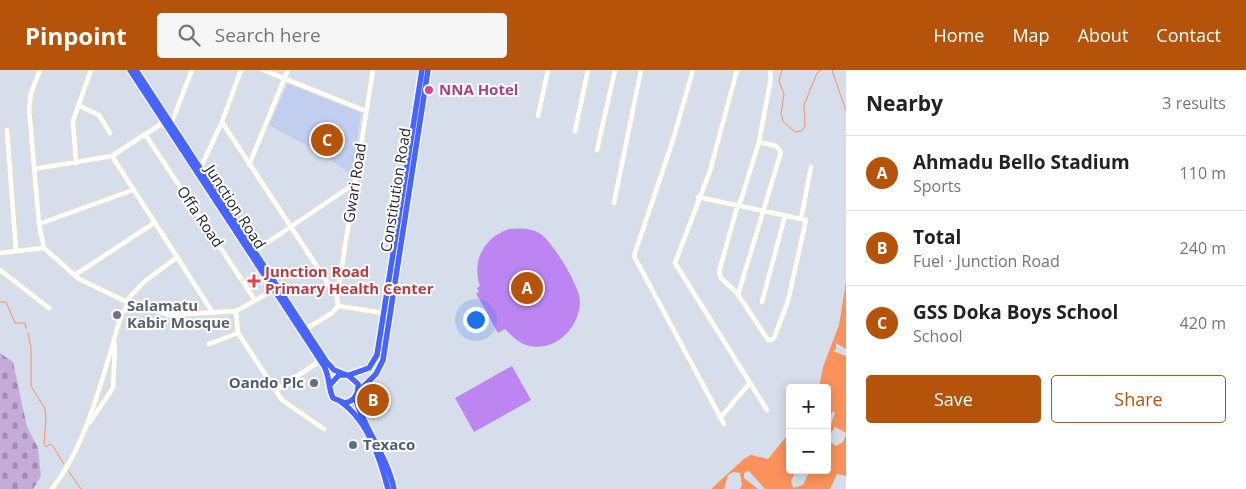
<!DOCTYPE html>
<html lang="en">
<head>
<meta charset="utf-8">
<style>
  body { margin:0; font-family:"Open Sans",sans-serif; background:#f6f6f6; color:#222 }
  .controls { position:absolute; right:15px; bottom:15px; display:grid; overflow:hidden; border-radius:5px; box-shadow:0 2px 12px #0003 }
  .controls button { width:45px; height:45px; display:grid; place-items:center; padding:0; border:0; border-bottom:1px solid #e0e0e0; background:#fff; color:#222; font:25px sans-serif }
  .you { position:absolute; left:475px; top:249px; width:18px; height:18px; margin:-12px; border:4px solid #fff; border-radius:50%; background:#1a73e8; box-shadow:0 0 0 8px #1a73e833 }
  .badge { display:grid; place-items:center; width:32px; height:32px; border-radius:50%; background:#b45309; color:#fff; font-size:16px; font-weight:700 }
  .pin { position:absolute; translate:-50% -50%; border:2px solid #fff; box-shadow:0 1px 5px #0006 }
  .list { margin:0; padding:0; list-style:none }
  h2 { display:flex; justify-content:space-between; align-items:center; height:65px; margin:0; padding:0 20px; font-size:21px }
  h2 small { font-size:16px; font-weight:400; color:#767676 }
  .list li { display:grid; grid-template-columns:32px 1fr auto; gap:15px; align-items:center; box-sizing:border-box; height:75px; padding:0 20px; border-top:1px solid #e0e0e0 }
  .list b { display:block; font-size:19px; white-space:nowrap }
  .list p { margin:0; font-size:16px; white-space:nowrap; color:#767676 }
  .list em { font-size:16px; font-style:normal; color:#767676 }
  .actions { display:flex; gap:10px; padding:15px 20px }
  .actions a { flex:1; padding:11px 0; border:1px solid #b45309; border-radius:5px; text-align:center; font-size:18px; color:#b45309 }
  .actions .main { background:#b45309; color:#fff }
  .icon { flex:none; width:28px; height:28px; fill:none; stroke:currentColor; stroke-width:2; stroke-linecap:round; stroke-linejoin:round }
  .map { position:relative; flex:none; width:846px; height:419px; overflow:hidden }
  header { display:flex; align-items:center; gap:30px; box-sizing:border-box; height:70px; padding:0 25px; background:#b45309; color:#fff }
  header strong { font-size:24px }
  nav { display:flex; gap:28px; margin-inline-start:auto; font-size:18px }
  .search { width:350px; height:45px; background:#f6f6f6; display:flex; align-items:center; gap:12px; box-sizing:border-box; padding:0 18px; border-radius:5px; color:#767676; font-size:19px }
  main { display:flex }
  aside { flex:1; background:#fff }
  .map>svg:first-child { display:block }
</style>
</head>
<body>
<header>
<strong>Pinpoint</strong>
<div class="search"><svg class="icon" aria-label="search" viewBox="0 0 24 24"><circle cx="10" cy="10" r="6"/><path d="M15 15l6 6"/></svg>Search here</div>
<nav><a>Home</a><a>Map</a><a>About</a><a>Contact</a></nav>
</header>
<main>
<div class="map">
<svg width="846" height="419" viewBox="0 0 846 419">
  <defs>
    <pattern id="cemetery-stones" width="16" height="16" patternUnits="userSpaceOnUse" patternTransform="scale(1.25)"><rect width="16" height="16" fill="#c5abd7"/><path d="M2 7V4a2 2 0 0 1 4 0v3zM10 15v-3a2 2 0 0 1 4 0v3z" fill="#a08bae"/></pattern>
  </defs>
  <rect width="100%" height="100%" fill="#d6deec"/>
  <path fill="#c2cef0" d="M289,10L361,43L352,105L324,85L269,55Z"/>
  <path fill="url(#cemetery-stones)" d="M0,283L13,292L27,357L38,378L41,406L33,419H0Z"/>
  <path fill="#bc85f2" d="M509,159C520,158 530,158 539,163C552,170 580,217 580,231C580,258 554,284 526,275C517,272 511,265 505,259L498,263L476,223L479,222L477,218L480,216C471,190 485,167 509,159Z
    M512,296L531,330L474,362L455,328Z"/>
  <path fill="#fb925b" d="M846,212V279L836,273V279L833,281L846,286V363L835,357L829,366L831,372L836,376L843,372L846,364V406L837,404L830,419H765L749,401L744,403V408L758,419H740L742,415L740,403L733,402L728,405L724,419H711L745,388L751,385L768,389L790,362V400H797L791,410L793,418L803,415L810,400H827V365L835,343L833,341L827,350V318H819L823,297L839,255Z"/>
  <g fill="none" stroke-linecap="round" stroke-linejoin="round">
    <path stroke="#fb925b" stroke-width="1" d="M782,0L779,11L784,24L781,44L783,51L795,62L802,61L805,56L804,35L817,3L821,0
      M832,0L846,41
      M0,232H6L15,253H25L26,258
      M28,263L31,278V316L45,339L46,348L44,373L46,377L50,374L53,376L65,396
      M67,399L81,419"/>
    <g stroke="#e2e0cb" stroke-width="7">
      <path id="minor" d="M40,0L31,23L29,38L39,154L44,178
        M263,0L366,41
        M693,0L673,70L634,186L724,354
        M737,0L710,101L675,193L767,340
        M78,35L99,45L110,63
        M538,46L548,0
        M222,52L337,227
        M171,54L192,0
        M7,60L16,181
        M575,61L588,0
        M145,64L255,230
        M597,80L615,0
        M112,86L213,243
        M76,93L73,51L91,0
        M249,95L288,0
        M34,99L112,86L164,52
        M200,99L222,52L241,0
        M698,127L806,150L788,231L774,268L771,270H768L737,223L721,208L719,202L736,141L742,127L759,72L771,8L770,0
        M614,133L641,0
        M801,149L811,97
        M39,154L133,120
        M44,178L79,209L129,233L170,245L236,241L274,220
        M255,181L354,114
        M0,183L44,178
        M0,200L49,238
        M75,205L154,153
        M738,225L781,82L776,76L759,72
        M126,231L145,211L176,188
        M762,232L785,146
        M338,236L384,243
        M236,241L238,263L282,330L324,359
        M306,259L332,243L338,236L337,227L373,0
        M209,274L238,263
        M276,320L320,291
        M720,348L749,314
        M90,352L113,318L115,275
        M52,419C82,380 95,333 109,287C115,270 118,246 129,233"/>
    </g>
    <g stroke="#fff" stroke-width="8">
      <path id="major" d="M130,0L324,296C330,307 328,318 333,328L345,333C354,331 359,324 358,314L348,305H339L330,315
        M136,0L326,291L334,300L344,304
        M349,305L369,298L377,285L422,0
        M358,322L376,304L383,290L428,0
        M355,327C364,359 387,385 394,419
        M341,332C368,351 380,388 388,419"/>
    </g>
    <use href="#minor" stroke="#fff" stroke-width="4.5"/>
    <use href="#major" stroke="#4764ff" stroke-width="5.5"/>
  </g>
  <circle fill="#d1479c" stroke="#fff" stroke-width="2" cx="429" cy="20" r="5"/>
  <path fill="#e0444e" stroke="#fff" stroke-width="2" d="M251.5 203.5h5v5h5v5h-5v5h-5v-5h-5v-5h5z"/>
  <circle fill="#6b7280" stroke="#fff" stroke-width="2" cx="117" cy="245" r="5"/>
  <g fill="#5c6f8a" stroke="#fff" stroke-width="2">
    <circle cx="314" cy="313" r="5"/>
    <circle cx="353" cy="375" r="5"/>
  </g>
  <g text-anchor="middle" stroke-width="4" stroke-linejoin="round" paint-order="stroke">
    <g font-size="15" font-weight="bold" fill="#b23c85" stroke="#fff" text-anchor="start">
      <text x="439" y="25">NNA Hotel</text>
    </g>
    <g font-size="15" fill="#272727" stroke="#fff">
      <text transform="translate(355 113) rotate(-81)" y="5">Gwari Road</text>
      <text transform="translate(396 120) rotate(-81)" y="5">Constitution Road</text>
      <text transform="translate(235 137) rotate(57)" y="5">Junction Road</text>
      <text transform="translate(200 147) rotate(56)" y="5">Offa Road</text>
    </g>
    <g font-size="15" font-weight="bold" fill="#be3a42" stroke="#fff" text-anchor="start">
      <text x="265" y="207">Junction Road<tspan x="265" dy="17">Primary Health Center</tspan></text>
    </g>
    <g font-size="15" font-weight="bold" fill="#5b616d" stroke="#fff" text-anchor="start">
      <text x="127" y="241">Salamatu<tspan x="127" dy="17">Kabir Mosque</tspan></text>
    </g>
    <g font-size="15" font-weight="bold" fill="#4e5e75" stroke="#fff" text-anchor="end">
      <text x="304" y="318">Oando Plc</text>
      <text x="363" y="380" text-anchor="start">Texaco</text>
    </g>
  </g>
</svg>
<div class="controls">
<button>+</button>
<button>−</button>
</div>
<div class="you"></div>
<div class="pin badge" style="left:527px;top:218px">A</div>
<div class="pin badge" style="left:373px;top:330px">B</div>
<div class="pin badge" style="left:327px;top:70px">C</div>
</div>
<aside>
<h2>Nearby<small>3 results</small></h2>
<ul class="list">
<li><span class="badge">A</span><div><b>Ahmadu Bello Stadium</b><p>Sports</p></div><em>110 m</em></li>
<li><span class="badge">B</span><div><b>Total</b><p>Fuel · Junction Road</p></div><em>240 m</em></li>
<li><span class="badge">C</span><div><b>GSS Doka Boys School</b><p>School</p></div><em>420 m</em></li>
</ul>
<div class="actions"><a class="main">Save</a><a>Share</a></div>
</aside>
</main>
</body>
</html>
